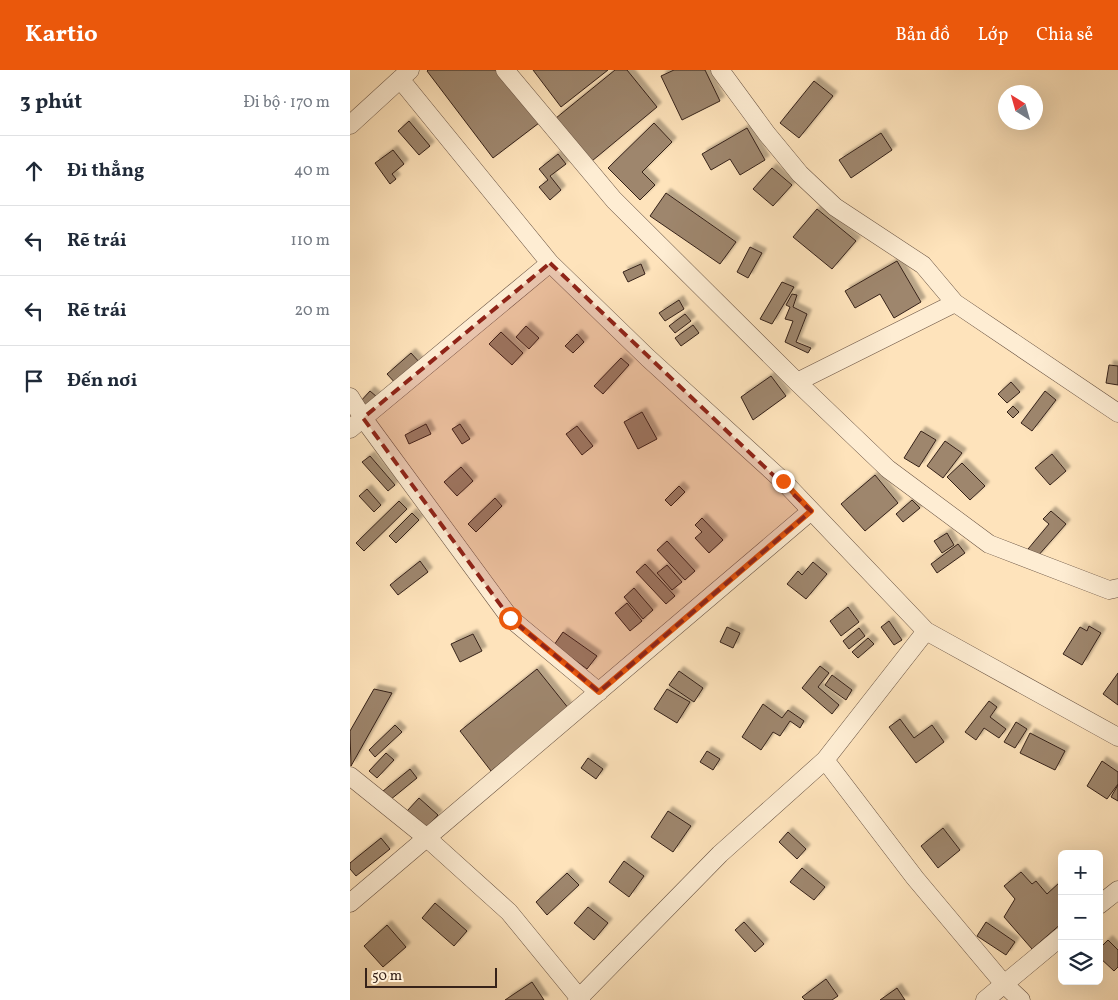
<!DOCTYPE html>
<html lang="vi">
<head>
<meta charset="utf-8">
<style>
  body { margin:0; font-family:Vollkorn,serif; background:#f6f6f7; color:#1f2937 }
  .controls { position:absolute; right:15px; bottom:15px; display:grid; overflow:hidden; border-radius:8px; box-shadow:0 5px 20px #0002 }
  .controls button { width:45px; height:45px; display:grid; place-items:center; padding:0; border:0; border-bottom:1px solid #e0e1e3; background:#fff; color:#1f2937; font:25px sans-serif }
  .compass { position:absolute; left:648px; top:15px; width:45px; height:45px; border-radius:50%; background:#fff; box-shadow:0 5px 20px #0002; rotate:323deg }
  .scale { position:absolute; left:15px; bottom:12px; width:132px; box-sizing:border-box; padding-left:5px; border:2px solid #362219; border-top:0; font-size:14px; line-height:18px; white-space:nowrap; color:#362219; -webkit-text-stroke:4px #feedd3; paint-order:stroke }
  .stop { position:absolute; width:15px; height:15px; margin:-11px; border:4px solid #ea580c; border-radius:50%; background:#fff }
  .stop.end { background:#ea580c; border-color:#fff; box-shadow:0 1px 5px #0008 }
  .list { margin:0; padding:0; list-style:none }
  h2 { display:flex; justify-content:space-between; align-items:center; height:65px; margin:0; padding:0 20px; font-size:21px }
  h2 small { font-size:16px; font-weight:400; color:#747a83 }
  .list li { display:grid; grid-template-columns:32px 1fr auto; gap:15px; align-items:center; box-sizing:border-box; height:70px; padding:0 20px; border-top:1px solid #e0e1e3 }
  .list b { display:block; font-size:19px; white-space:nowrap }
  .list em { font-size:16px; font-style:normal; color:#747a83 }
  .icon { flex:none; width:28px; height:28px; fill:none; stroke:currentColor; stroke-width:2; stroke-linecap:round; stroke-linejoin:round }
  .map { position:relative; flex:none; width:768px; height:930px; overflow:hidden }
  header { display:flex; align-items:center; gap:30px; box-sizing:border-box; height:70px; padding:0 25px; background:#ea580c; color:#fff }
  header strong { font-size:24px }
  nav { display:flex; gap:28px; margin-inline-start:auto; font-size:18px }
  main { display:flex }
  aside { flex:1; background:#fff }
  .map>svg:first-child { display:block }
</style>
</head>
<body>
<header>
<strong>Kartio</strong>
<nav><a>Bản đồ</a><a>Lớp</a><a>Chia sẻ</a></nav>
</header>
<main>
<aside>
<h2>3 phút<small>Đi bộ · 170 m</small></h2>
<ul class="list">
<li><svg class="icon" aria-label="ahead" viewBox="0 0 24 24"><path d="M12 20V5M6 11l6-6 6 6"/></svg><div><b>Đi thẳng</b></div><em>40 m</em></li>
<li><svg class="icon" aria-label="left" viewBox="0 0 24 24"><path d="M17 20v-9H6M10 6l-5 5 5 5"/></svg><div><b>Rẽ trái</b></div><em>110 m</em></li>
<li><svg class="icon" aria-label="left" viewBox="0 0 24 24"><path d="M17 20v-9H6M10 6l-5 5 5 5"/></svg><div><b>Rẽ trái</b></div><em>20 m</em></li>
<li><svg class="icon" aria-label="arrive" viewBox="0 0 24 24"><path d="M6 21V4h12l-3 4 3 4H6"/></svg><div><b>Đến nơi</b></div></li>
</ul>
</aside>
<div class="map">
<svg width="768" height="930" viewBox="0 0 768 930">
  <defs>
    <filter id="shadow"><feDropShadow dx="4.5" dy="-4.5" stdDeviation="1" flood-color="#0004"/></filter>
  </defs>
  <rect width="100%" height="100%" fill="#fee3bb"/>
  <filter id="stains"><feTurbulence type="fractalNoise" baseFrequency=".004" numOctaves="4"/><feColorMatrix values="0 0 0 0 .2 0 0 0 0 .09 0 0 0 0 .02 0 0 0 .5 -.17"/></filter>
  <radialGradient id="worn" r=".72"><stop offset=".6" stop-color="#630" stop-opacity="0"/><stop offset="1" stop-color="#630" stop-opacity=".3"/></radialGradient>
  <path fill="#9e866d" stroke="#362219" filter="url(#shadow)" d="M78,0H148L189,53L143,88L77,1Z
    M183,0H258L211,37Z
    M265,0H277L307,37L242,91L206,48Z
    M324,0H355L370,31L332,50L311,6Z
    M464,11L483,26L449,68L430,53Z
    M59,51L80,76L69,85L48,61Z
    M304,53L322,72L292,102L305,115L290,130L258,98Z
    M397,58L415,90L390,105L380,89L361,100L352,84Z
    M531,63L542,80L501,108L489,90Z
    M43,80L54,94L42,104L46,109L40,114L25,93Z
    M208,84L216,94L200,106L211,120L200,130L189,117L198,110L189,99Z
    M422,98L442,115L423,136L403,119Z
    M316,123L386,172L370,194L300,146Z
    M467,139L506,171L482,199L443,167Z
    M400,177L412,183L398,208L387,202Z
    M547,191L571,232L544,248L530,224L505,238L495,221Z
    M291,194L295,204L278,212L273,202Z
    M432,212L444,217L422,254L410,249Z
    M442,224L447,225L443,237L457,244L446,272L461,278L458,283L435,272L443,251L435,249L440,237L436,235Z
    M329,230L334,239L315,251L309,243Z
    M335,244L341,251L325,263L319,256Z
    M343,255L349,263L331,276L325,268Z
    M176,256L189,268L179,279L166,267Z
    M151,262L173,283L162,295L139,274Z
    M227,264L234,272L223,283L215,276Z
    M61,283L71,294L47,315L37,304Z
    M271,288L279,295L253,324L244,316Z
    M759,295L768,296V315L756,313Z
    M421,306L436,326L403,350L391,327Z
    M661,312L670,322L657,333L648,324Z
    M20,321L27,327L16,339L9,333Z
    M695,321L706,330L682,361L671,353Z
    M663,336L669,342L663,348L657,342Z
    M292,342L307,369L288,379L274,352Z
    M76,354L81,364L59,374L55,365Z
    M110,354L120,369L112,374L102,359Z
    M227,356L243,376L232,385L216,364Z
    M571,361L586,370L569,397L554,388Z
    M595,371L612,383L593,408L577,396Z
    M702,384L716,401L700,415L685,398Z
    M20,386L45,415L38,421L12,392Z
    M612,393L635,416L620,430L597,407Z
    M111,397L123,411L107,426L94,412Z
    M525,405L548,433L515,461L491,434Z
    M329,416L335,422L321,436L315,430Z
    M17,419L31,435L24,442L9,426Z
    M145,428L152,436L126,462L118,454Z
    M562,430L570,438L553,452L546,444Z
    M49,431L57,439L14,481L6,473Z
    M701,441L716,454L687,487L678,479L699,454L693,449Z
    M62,443L69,450L46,473L39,466Z
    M352,448L373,470L359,483L345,468L352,462L345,455Z
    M597,463L604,475L592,483L584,471Z
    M317,471L345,501L335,510L307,480Z
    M608,474L615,483L587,503L581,494Z
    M70,491L78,502L48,525L40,515Z
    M463,492L477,504L456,529L437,514L448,501L452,505Z
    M295,494L325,526L316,534L286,502Z
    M317,495L332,512L322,520L307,503Z
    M284,518L303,540L293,549L274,527Z
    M277,533L292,551L280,561L265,543Z
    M498,537L509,552L491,566L480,551Z
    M539,551L552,570L544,575L531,557Z
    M739,556L751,563L732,595L713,584L730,557L737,561Z
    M377,557L390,563L383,578L370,572Z
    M509,558L515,566L499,579L493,571Z
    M213,562L247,586L237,599L204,575Z
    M123,564L132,581L110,592L101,574Z
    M518,568L524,574L508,588L502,582Z
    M470,596L479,603L468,617L489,635L482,644L452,618Z
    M187,599L219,639L141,701L110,661Z
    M329,601L353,618L344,632L319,615Z
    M768,603V635L753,624Z
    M482,605L502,620L496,630L475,615Z
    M24,619L42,623L1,696L0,661Z
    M317,619L340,632L327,653L304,639Z
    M639,631L647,637L640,647L656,659L649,668L634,658L626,670L615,662Z
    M413,634L432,648L438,640L454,651L450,658L440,651L430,666L423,662L411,680L392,667Z
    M550,649L564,668L582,655L594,672L566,693L539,657Z
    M666,652L677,659L665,678L654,672Z
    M45,655L52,662L25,687L19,680Z
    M680,663L715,681L705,700L670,683Z
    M357,681L370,689L363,700L350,692Z
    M36,683L44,690L27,708L19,701Z
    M238,688L253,699L246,709L231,698Z
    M752,691L768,702V714L757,729L737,716Z
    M60,699L67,708L40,730L33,721Z
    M768,715V731L761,727Z
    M69,728L88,745L76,758L57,741Z
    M318,741L341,756L323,782L301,767Z
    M593,758L610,780L588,798L571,776Z
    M438,762L456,779L447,789L429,772Z
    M31,768L40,779L6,806L0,799V793Z
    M274,791L294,806L279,827L259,812Z
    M452,798L475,817L464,830L440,812Z
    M671,802L682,814L686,811L697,824L710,812L712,814V853L682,879L654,847L665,829L654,816Z
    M217,803L229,815L197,845L186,832Z
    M85,833L117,861L104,876L72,848Z
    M238,837L258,853L244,870L224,853Z
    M394,852L414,874L405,882L385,860Z
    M636,852L665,872L656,885L627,866Z
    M37,855L56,877L33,897L14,876Z
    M758,870L768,880V897L764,901L749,887V879Z
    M476,909L488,926L482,930H455L452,927Z
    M182,912L194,930H155Z
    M547,918L555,930H530Z"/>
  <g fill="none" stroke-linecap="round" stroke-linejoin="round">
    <g stroke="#685242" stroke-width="19">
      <path id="minor" d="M155,0L264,130L447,312L538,399L639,474L759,520L768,518
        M370,0L417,64L450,104L485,137L573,195L605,233L768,343
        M50,9L200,193L298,288L433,411L576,561L768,667
        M0,55L60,0
        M447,312L605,233
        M0,327L13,348L160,548L249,622
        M0,359L200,193
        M475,690L565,808L654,914L671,930
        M0,706L77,768L159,842L231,930
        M0,833L461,441
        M749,835L768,820
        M227,930L370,784L475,690L576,561
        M635,930L712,866"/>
    </g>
    <use href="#minor" stroke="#feedd3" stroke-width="18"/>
  </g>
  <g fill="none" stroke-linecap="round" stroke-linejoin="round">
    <path stroke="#ea580c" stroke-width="6" d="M160,548L249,622L461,441L433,411"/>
  </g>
  <path fill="#8f2418" fill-opacity="0.2" stroke="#8f2418" stroke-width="4" stroke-dasharray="10 6" stroke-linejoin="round" d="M200,193L461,441L249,622L160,548L13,348Z"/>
  <rect width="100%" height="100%" filter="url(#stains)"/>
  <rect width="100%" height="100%" fill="url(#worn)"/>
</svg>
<div class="controls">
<button>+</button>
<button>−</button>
<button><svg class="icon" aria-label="layers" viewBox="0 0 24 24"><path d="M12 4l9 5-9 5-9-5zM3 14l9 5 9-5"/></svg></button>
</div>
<svg class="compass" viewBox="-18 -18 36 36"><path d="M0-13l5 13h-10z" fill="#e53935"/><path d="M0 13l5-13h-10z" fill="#747a83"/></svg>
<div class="scale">50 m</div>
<div class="stop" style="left:160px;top:548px"></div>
<div class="stop end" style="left:433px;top:411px"></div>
</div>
</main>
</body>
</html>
